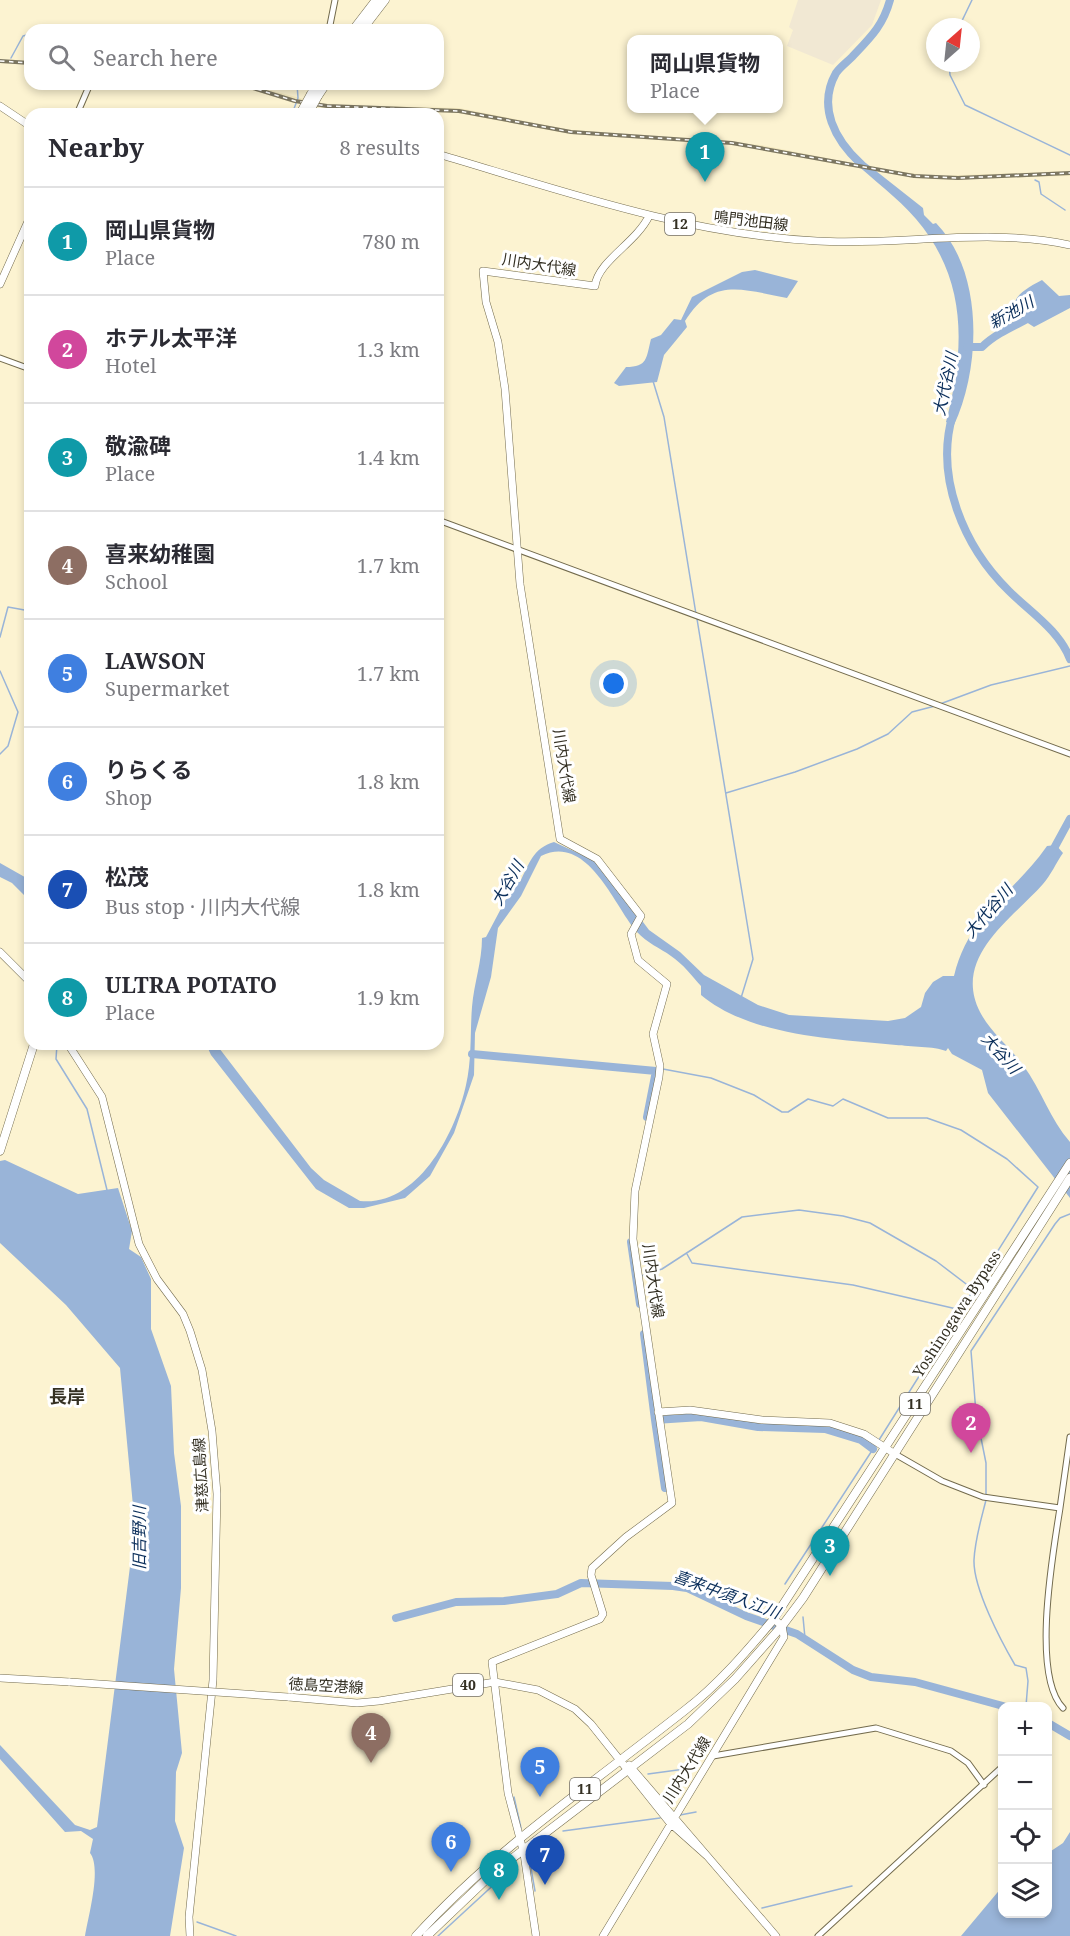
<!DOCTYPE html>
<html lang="en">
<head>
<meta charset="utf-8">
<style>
  body { margin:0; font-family:"Noto Serif","Noto Sans JP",serif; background:#f7f7f7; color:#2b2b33 }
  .controls { position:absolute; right:18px; bottom:18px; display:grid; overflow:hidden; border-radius:12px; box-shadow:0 3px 9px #0003 }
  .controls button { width:54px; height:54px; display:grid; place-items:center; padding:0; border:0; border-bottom:2px solid #e1e1e2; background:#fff; color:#2b2b33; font:30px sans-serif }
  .compass { position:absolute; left:926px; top:18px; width:54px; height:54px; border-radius:50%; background:#fff; box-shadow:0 3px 9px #0003; rotate:27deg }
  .you { position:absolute; left:614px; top:684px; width:21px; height:21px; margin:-15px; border:4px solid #fff; border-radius:50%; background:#1a73e8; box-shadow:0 0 0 9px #1a73e833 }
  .badge { display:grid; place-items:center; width:39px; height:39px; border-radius:50%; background:#ea580c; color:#fff; font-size:20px; font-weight:700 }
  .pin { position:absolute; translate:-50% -50px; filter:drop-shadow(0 2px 3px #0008) }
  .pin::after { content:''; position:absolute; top:32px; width:21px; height:18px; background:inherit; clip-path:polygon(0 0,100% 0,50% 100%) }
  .popup { position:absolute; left:627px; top:35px; width:156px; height:78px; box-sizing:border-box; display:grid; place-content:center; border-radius:12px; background:#fff; filter:drop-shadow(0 2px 4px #0005); font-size:20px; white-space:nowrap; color:#7c7c81 }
  .popup b { font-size:22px; color:#2b2b33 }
  .popup::after { content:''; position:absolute; left:50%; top:100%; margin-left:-12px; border:12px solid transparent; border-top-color:#fff }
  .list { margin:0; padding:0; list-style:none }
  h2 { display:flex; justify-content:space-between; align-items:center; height:78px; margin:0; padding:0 24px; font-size:26px }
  h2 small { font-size:20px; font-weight:400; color:#7c7c81 }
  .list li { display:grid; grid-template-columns:39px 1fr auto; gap:18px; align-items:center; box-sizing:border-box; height:108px; padding:0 24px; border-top:2px solid #e1e1e2 }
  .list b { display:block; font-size:22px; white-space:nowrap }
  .list p { margin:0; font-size:20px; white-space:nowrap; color:#7c7c81 }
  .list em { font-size:20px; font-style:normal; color:#7c7c81 }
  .icon { flex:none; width:33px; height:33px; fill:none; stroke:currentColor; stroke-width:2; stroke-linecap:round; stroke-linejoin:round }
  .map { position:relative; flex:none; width:1070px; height:1936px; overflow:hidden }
  .search { position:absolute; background:#fff; box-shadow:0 3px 9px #0003; left:24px; top:24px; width:420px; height:66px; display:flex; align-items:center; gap:15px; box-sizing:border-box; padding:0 21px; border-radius:18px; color:#7c7c81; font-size:22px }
  .panel { position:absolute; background:#fff; box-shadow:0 3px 9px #0003; left:24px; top:108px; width:420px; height:942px; border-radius:18px }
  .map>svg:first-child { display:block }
</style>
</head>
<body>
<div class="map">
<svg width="1070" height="1936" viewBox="0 0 1070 1936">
  <rect width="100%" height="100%" fill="#fcf3d1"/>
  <path fill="#f4e9bf" d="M233,84H245L328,105L459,108L571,130L761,145L852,163L851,167L732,144L571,134L458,113L326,108L294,103Z
    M878,169L934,176L1070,171V176L933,179L878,172Z"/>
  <path fill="#f1e8d3" d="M798,0H881L872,25L833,65L787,46L793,30L789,27Z"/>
  <path fill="#99b4d8" d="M857,156L923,208L924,215L933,224L936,223C984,272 981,367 954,425L946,422C965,349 968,280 916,219C897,197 873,180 852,160Z
    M755,270L798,281L787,298C743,290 713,276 685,321L687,327L664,355L657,382L619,386L614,383L626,367C648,367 646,358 651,339L661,335L674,319L681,320L692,297L742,272Z
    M1042,280L1059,296L1070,295V308L1034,327C1001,308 1014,294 1042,280Z
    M554,842L593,860L601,866L649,930L680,952L704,975L758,1005L789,1015L888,1021L905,1018L921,1007L925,993L933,982L943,976H954C969,914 1013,895 1047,846L1056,845L1063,853C1056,863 1051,875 1043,884C1012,919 952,957 980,1012C991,1033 1010,1047 1023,1065C1042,1091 1050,1119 1070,1142V1198L988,1093L982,1070L952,1054L948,1048L946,1051C934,1046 910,1047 896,1045C834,1039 750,1036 701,995V986C692,976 683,964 671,956C660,948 647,943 637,932C614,906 588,833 541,856L521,896L498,928L491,977L475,1033L474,1075L454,1133L430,1176L405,1198L364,1208H349L316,1189L211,1055L206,1044H216L311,1168L324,1180L360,1201C418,1207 456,1132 466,1085C472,1059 470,1032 472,1007C474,983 482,962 482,938L486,937L515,882H520C529,864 533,848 554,842Z
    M0,863L30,880V896L26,897L12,883L0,877Z
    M5,1160L78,1194L118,1188L132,1231L129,1249L141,1257L151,1279V1329L171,1386L174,1453L181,1506V1588L174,1669L182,1753L176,1772L175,1821L184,1848L170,1936H85C88,1917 102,1868 90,1853L93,1839L81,1831L65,1832L0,1759V1745L75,1825L90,1830L97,1827L135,1527L120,1368L66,1305L0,1243V1161Z
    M1070,1832V1936H961L1002,1887V1914H1048V1853L1063,1843Z"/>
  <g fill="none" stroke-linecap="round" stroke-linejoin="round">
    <path stroke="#99b4d8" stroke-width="1.5" d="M959,27L972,0
      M11,58L23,36L30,34
      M949,63L950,75L965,105L1070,155
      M292,114L298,98L297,84
      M1035,180L1039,182L1041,194L1065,210
      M653,381L664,417L696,614
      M697,619L753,959L741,998
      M0,637L8,607L30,611
      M0,671L18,712L8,746L0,754
      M940,704L991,685L1070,666
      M726,793L795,772L857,749L888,734L912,712L935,706
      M57,1044L56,1059L87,1109L107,1190
      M663,1069L711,1078L754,1095L782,1112H788L808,1099L833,1106L843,1099L888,1118H927L961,1130L1007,1159L1038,1187L879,1440
      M687,1254L692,1263L853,1285L961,1310
      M641,1276L662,1269L742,1217L799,1210L843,1216L870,1223L936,1261L974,1290
      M986,1496V1463L976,1413L971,1351L1055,1224L1060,1218L1070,1214
      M986,1500C981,1520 975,1539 974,1560C973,1588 1001,1641 1015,1665L1026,1668L1028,1681L1026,1706
      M785,1584L875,1446
      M803,1617L805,1638
      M648,1774L685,1769
      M514,1797L521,1828
      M680,1815L696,1812
      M563,1831L660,1818
      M530,1863L535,1891
      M762,1908L852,1886
      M197,1922L236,1936
      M438,1936L512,1868"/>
    <path stroke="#99b4d8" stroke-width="8" d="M861,164C835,140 817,107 836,73C840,67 847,62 852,57C870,38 883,26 890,0
      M967,347H982C995,334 1014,326 1031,317
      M953,414C934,477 964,547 1009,591C1030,612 1059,630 1070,659
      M1052,852L1070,819
      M472,1054L656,1071L647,1117
      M631,1242L640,1304
      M644,1334L655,1420L701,1417L758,1427L825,1429L861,1440L873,1449
      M655,1420L665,1488
      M396,1618L456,1602L504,1601L557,1594L581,1583L673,1586L687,1588L746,1616L797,1634L853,1670L871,1677L915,1682L1003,1706
      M1048,1723L1070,1736"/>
    <g stroke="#736b4d" stroke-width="7">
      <path id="minor" d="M329,30L335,0
        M77,114L90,84
        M0,358L30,369
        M438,520L1070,754
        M895,1454L942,1481L983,1497L1060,1508C1053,1553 1031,1675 1063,1708
        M1060,1508L1070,1437
        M713,1756L876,1728L951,1751L968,1763L984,1785
        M818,1936L1002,1767"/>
    </g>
    <g stroke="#736b4d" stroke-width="8">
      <path id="major" d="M0,106L30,126
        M438,154C563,191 685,234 817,241C900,246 987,227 1070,245
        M0,284L30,217
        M0,952L30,982
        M68,1044L102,1097L139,1244L157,1279L183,1314L190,1331L202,1370L212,1431L217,1494L213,1680L189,1917L190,1936
        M658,1412L690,1410L762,1420L830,1423L864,1434L895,1454
        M0,1678L70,1682
        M288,1697L357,1703L379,1701L495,1682L538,1690L575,1709L591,1724L670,1823L707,1856
        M629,1765L776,1936
        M536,1936L524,1854L508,1793L492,1662L600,1619L603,1614L591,1575L592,1568L626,1537L672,1503L633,1239L635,1191L659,1077L660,1066L653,1034L667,984L638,960L631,934L641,916L597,859L560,839L520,584L505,389L498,342L486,302L483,271L595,286C598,261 636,243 649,216
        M603,1936L784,1637L782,1626L774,1619"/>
    </g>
    <g stroke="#736b4d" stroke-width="9">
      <path id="highway" d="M353,30L376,0
        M362,30L385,0
        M311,94L317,84
        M318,96L326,84
        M0,1151L34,1044
        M416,1936C494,1850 593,1783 684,1711C718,1685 746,1652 773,1620L1070,1163
        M427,1936L493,1873L688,1724L735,1679L782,1626L803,1598L1070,1178"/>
    </g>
    <use href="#minor" stroke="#fff" stroke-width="5"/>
    <use href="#major" stroke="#fff" stroke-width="7"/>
    <use href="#highway" stroke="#fff" stroke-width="8"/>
    <g stroke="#7c7661" stroke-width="4">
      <path id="rail" d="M0,61L30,63
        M240,84L295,101L327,106L459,111L571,132L732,143L914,176L958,178L1070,173"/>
    </g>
    <use href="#rail" stroke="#fff" stroke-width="1.5" stroke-dasharray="4.5" stroke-linecap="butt"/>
    <g stroke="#736b4d" stroke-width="8" stroke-linecap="butt">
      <path id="major-bridge" d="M70,1682L288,1697"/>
    </g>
    <g stroke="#736b4d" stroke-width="9" stroke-linecap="butt">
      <path id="highway-bridge" d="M300,114L311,94
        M308,114L318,96"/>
    </g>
    <use href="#major-bridge" stroke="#fff" stroke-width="7"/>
    <use href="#highway-bridge" stroke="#fff" stroke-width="8"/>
  </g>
  <g text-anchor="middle" stroke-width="6" stroke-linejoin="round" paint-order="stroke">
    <g fill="#fff" stroke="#716e65" stroke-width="1.5">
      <rect x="665" y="213" width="30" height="22" rx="4.5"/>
      <rect x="900" y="1393" width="30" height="22" rx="4.5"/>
      <rect x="453" y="1674" width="30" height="22" rx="4.5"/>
      <rect x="570" y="1778" width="30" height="22" rx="4.5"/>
    </g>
    <g font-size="14" font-weight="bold" fill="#343023">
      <text x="680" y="229">12</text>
      <text x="915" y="1409">11</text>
      <text x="468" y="1690">40</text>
      <text x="585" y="1794">11</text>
    </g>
    <g font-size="15" fill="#343023" stroke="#fff">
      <text transform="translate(751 221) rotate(7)" y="5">鳴門池田線</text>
      <text transform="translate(539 265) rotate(9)" y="5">川内大代線</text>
      <text transform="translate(564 766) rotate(81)" y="5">川内大代線</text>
      <text transform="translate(653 1281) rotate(82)" y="5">川内大代線</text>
      <text transform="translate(957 1314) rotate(-57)" y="5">Yoshinogawa Bypass</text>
      <text transform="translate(201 1475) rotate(-93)" y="5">津慈広島線</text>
      <text transform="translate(326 1686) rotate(3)" y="5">徳島空港線</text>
      <text transform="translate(687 1770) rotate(-58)" y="5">川内大代線</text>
    </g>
    <g font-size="16" font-style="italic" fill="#0b2f5b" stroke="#fff">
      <text transform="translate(1011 312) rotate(-29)" y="6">新池川</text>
      <text transform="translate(945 384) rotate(-78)" y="6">大代谷川</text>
      <text transform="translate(507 883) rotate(-60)" y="6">大谷川</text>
      <text transform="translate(988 911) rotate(-49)" y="6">大代谷川</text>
      <text transform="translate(1001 1053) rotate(48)" y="6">大谷川</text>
      <text transform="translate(139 1538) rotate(-90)" y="6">旧吉野川</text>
      <text transform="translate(727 1594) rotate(20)" y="6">喜来中須入江川</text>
    </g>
    <g font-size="18" font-weight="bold" fill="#343023" stroke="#fff">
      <text x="67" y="1403">長岸</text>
    </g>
  </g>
</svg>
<div class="controls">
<button>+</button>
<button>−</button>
<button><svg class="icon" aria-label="locate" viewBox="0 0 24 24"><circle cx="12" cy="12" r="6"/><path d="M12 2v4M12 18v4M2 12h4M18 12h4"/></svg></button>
<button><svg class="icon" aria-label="layers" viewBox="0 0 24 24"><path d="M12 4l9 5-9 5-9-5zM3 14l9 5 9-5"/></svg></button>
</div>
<svg class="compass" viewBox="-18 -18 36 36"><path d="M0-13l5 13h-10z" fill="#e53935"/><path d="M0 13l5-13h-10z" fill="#7c7c81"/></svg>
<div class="you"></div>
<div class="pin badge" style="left:705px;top:182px;background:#0f9aa8">1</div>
<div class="popup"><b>岡山県貨物</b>Place</div>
<div class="pin badge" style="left:971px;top:1453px;background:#d1479c">2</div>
<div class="pin badge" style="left:830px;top:1576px;background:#0f9aa8">3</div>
<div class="pin badge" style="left:371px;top:1763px;background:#8d6e63">4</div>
<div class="pin badge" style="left:540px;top:1797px;background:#3f7fe0">5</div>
<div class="pin badge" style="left:451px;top:1872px;background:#3f7fe0">6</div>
<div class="pin badge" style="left:545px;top:1885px;background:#1a4fb4">7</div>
<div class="pin badge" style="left:499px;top:1900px;background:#0f9aa8">8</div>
<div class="search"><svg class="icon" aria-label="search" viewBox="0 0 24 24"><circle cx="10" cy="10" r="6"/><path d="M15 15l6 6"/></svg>Search here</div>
<section class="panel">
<h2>Nearby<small>8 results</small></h2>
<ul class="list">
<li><span class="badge" style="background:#0f9aa8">1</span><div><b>岡山県貨物</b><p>Place</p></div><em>780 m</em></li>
<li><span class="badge" style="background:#d1479c">2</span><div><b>ホテル太平洋</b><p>Hotel</p></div><em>1.3 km</em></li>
<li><span class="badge" style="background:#0f9aa8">3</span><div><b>敬渝碑</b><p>Place</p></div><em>1.4 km</em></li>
<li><span class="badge" style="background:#8d6e63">4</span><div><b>喜来幼稚園</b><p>School</p></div><em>1.7 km</em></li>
<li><span class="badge" style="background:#3f7fe0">5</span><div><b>LAWSON</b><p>Supermarket</p></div><em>1.7 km</em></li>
<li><span class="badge" style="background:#3f7fe0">6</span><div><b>りらくる</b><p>Shop</p></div><em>1.8 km</em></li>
<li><span class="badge" style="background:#1a4fb4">7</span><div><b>松茂</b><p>Bus stop · 川内大代線</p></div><em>1.8 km</em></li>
<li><span class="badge" style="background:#0f9aa8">8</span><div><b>ULTRA POTATO</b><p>Place</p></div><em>1.9 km</em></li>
</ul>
</section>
</div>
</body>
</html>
